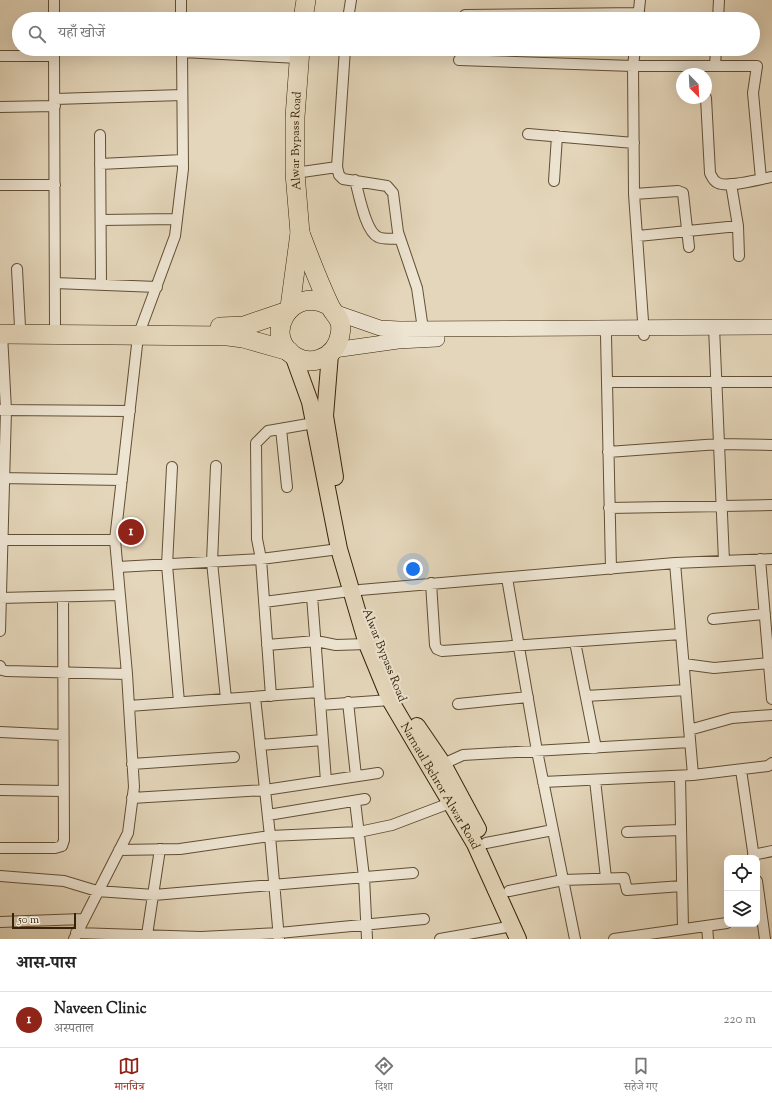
<!DOCTYPE html>
<html lang="hi">
<head>
<meta charset="utf-8">
<style>
  body { margin:0; font-family:"Sorts Mill Goudy","Noto Serif Devanagari",serif; background:#f2f2f2; color:#222 }
  .controls { position:absolute; right:12px; bottom:12px; display:grid; overflow:hidden; border-radius:8px; box-shadow:0 4px 16px #0002 }
  .controls button { width:36px; height:36px; display:grid; place-items:center; padding:0; border:0; border-bottom:1px solid #e0e0e0; background:#fff; color:#222; font:20px sans-serif }
  .compass { position:absolute; left:676px; top:68px; width:36px; height:36px; border-radius:50%; background:#fff; box-shadow:0 4px 16px #0002; rotate:156deg }
  .scale { position:absolute; left:12px; bottom:10px; width:64px; box-sizing:border-box; padding-left:4px; border:2px solid #362207; border-top:0; font-size:11px; line-height:14px; white-space:nowrap; color:#362207; -webkit-text-stroke:3px #ede4d2; paint-order:stroke }
  .you { position:absolute; left:413px; top:569px; width:14px; height:14px; margin:-10px; border:3px solid #fff; border-radius:50%; background:#1a73e8; box-shadow:0 0 0 6px #1a73e833 }
  .badge { display:grid; place-items:center; width:26px; height:26px; border-radius:50%; background:#8f2418; color:#fff; font-size:13px; font-weight:700 }
  .pin { position:absolute; translate:-50% -50%; border:2px solid #fff; box-shadow:0 1px 4px #0006 }
  .list { margin:0; padding:0; list-style:none }
  h2 { display:flex; justify-content:space-between; align-items:center; height:52px; margin:0; padding:0 16px; font-size:17px }
  h2 small { font-size:13px; font-weight:400; color:#767676 }
  .list li { display:grid; grid-template-columns:26px 1fr auto; gap:12px; align-items:center; box-sizing:border-box; height:56px; padding:0 16px; border-top:1px solid #e0e0e0 }
  .list b { display:block; font-size:15px; white-space:nowrap }
  .list p { margin:0; font-size:13px; white-space:nowrap; color:#767676 }
  .list em { font-size:13px; font-style:normal; color:#767676 }
  .icon { flex:none; width:22px; height:22px; fill:none; stroke:currentColor; stroke-width:2; stroke-linecap:round; stroke-linejoin:round }
  .map { position:relative; flex:none; width:772px; height:939px; overflow:hidden }
  .search { position:absolute; background:#fff; box-shadow:0 4px 16px #0002; left:12px; right:12px; top:12px; height:44px; display:flex; align-items:center; gap:10px; box-sizing:border-box; padding:0 14px; border-radius:22px; color:#767676; font-size:15px }
  .sheet { height:108px; background:#fff }
  nav { display:flex; justify-content:space-around; align-items:center; box-sizing:border-box; height:56px; border-top:1px solid #e0e0e0; background:#fff; font-size:11px; color:#767676 }
  nav a { display:grid; justify-items:center; gap:2px }
  nav .on { color:#8f2418 }
  .map>svg:first-child { display:block }
</style>
</head>
<body>
<div class="map">
<svg width="772" height="939" viewBox="0 0 772 939">
  <rect width="100%" height="100%" fill="#e4d6ba"/>
  <filter id="stains"><feTurbulence type="fractalNoise" baseFrequency=".005" numOctaves="4"/><feColorMatrix values="0 0 0 0 .2 0 0 0 0 .09 0 0 0 0 .02 0 0 0 .5 -.17"/></filter>
  <radialGradient id="worn" r=".72"><stop offset=".6" stop-color="#630" stop-opacity="0"/><stop offset="1" stop-color="#630" stop-opacity=".3"/></radialGradient>
  <g fill="none" stroke-linecap="round" stroke-linejoin="round">
    <g stroke="#624f34" stroke-width="12">
      <path id="street" d="M54,0V19
        M181,0V19
        M465,15L639,13
        M348,19L351,0
        M638,19L640,0
        M718,19L719,0
        M54,49L55,327
        M635,49L633,66L634,194L644,335
        M182,52L299,58
        M0,56H54
        M459,60L633,66H757L753,93L761,179
        M715,66L716,49
        M706,98L710,173C712,177 713,181 718,183C728,188 760,179 772,177
        M55,99L182,95
        M0,107L55,106
        M528,134L634,143
        M100,135L101,285
        M100,164L183,160
        M337,167L339,175L343,179L387,186L393,193L398,232L417,288L423,329
        M295,173L337,167L345,49
        M355,180C359,194 365,231 378,237C384,240 394,238 400,239
        M554,181L557,136
        M731,184L738,226L739,256
        M0,185H55
        M634,194L678,191L683,193L689,247
        M101,220L177,219
        M638,236L738,226
        M17,269L20,327
        M55,283L157,287
        M714,327L724,561
        M141,328L175,236L183,169L182,49
        M606,335L611,569
        M607,382H772
        M0,410L130,411
        M281,429L287,487
        M608,452L719,444L772,445
        M216,466L212,562L226,699
        M172,467L167,565L179,702
        M0,478L122,480
        M609,508L772,505
        M0,540H115
        M760,559L772,699
        M675,563L693,775
        M118,567L261,559L339,549
        M507,578L537,751L575,939
        M431,583L435,645L437,649L442,651L681,634
        M360,590L675,563L772,559
        M312,596L326,781
        M0,598L120,595
        M264,602L350,591
        M713,619L765,614
        M0,631L6,410L2,334
        M575,642L596,748
        M267,645L316,641L336,645L367,644
        M684,664L714,668L769,663
        M0,666L2,670L6,671L127,674
        M271,696L261,559L257,539L256,443L268,431L314,423
        M586,696L686,690
        M255,697L270,836L279,939
        M348,702L356,776
        M458,704L528,697
        M320,705L390,700
        M129,706L319,692
        M689,730L732,718L772,715
        M0,732L63,735
        M260,745L323,740
        M132,764L234,757
        M443,764L463,755L690,742
        M741,770L754,858
        M680,776L683,929
        M595,780L606,878
        M543,782L693,775L768,766L772,763
        M0,790L63,791
        M132,798L265,790L378,773
        M355,801L364,877L367,939
        M268,815L365,799
        M627,832L681,830
        M486,843L553,830
        M0,848H55L62,846L64,840L63,597
        M119,850L180,849L270,836L359,832L392,825L450,803
        M753,855L772,851
        M0,876L64,881L97,891L154,895L413,873
        M757,881L765,939
        M509,891L563,880L624,878L627,890L682,886
        M0,922L83,919
        M707,926L708,939
        M76,933L201,937L279,933L424,919
        M147,935L160,849
        M74,939L128,833L134,787L127,674L115,540L138,336
        M440,939L513,926
        M614,939L727,923"/>
    </g>
    <g stroke="#362207" stroke-width="16">
      <path id="secondary" d="M334,312L380,328L399,329L772,327
        M334,350L398,341L437,339"/>
    </g>
    <g stroke="#362207" stroke-width="18">
      <g id="primary">
        <path d="M330,354L325,416L335,477"/>
        <path id="s1" d="M293,355L310,402L339,549L367,644L390,700L475,844L518,939"/>
        <path d="M417,726L443,764L478,829"/>
      </g>
    </g>
    <g stroke="#362207" stroke-width="20">
      <g id="highway">
        <path d="M303,19L306,0"/>
        <path d="M300,233C309,257 318,281 329,304C331,310 336,314 339,320C341,324 341,330 340,335C338,346 331,355 320,359C312,362 303,361 296,357C260,337 291,283 330,306"/>
        <path id="s2" d="M290,307L300,233L295,173V117L300,49"/>
        <path d="M220,327L244,326L288,311"/>
        <path d="M0,334L228,336L243,338L289,351"/>
      </g>
    </g>
    <use href="#street" stroke="#ede4d2" stroke-width="10"/>
    <use href="#secondary" stroke="#ede4d2" stroke-width="15"/>
    <use href="#primary" stroke="#e4d6ba" stroke-width="16"/>
    <use href="#highway" stroke="#e4d6ba" stroke-width="19"/>
  </g>
  <g text-anchor="middle" stroke-width="4" stroke-linejoin="round" paint-order="stroke">
    <g font-size="12" fill="#362207" stroke="#ede4d2">
      <text dy="4" stroke="none"><textPath href="#s2" startOffset="167">Alwar Bypass Road</textPath></text>
      <text transform="translate(385 655) rotate(68)" y="4">Alwar Bypass Road</text>
      <text dy="4" stroke="none"><textPath href="#s1" startOffset="459">Narnaul Behror Alwar Road</textPath></text>
    </g>
  </g>
  <rect width="100%" height="100%" filter="url(#stains)"/>
  <rect width="100%" height="100%" fill="url(#worn)"/>
</svg>
<div class="controls">
<button><svg class="icon" aria-label="locate" viewBox="0 0 24 24"><circle cx="12" cy="12" r="6"/><path d="M12 2v4M12 18v4M2 12h4M18 12h4"/></svg></button>
<button><svg class="icon" aria-label="layers" viewBox="0 0 24 24"><path d="M12 4l9 5-9 5-9-5zM3 14l9 5 9-5"/></svg></button>
</div>
<svg class="compass" viewBox="-18 -18 36 36"><path d="M0-13l5 13h-10z" fill="#e53935"/><path d="M0 13l5-13h-10z" fill="#767676"/></svg>
<div class="scale">50 m</div>
<div class="you"></div>
<div class="pin badge" style="left:131px;top:532px">1</div>
<div class="search"><svg class="icon" aria-label="search" viewBox="0 0 24 24"><circle cx="10" cy="10" r="6"/><path d="M15 15l6 6"/></svg>यहाँ खोजें</div>
</div>
<section class="sheet">
<h2>आस-पास<small></small></h2>
<ul class="list">
<li><span class="badge">1</span><div><b>Naveen Clinic</b><p>अस्पताल</p></div><em>220 m</em></li>
</ul>
</section>
<nav>
<a class="on"><svg class="icon" aria-label="map" viewBox="0 0 24 24"><path d="M3 6l6-2 6 2 6-2v14l-6 2-6-2-6 2zM9 4v14M15 6v14"/></svg>मानचित्र</a>
<a><svg class="icon" aria-label="directions" viewBox="0 0 24 24"><path d="M12 3l9 9-9 9-9-9zM9 14v-3h6M13 9l2 2-2 2"/></svg>दिशा</a>
<a><svg class="icon" aria-label="saved" viewBox="0 0 24 24"><path d="M7 4h10v16l-5-4-5 4z"/></svg>सहेजे गए</a>
</nav>
</body>
</html>
